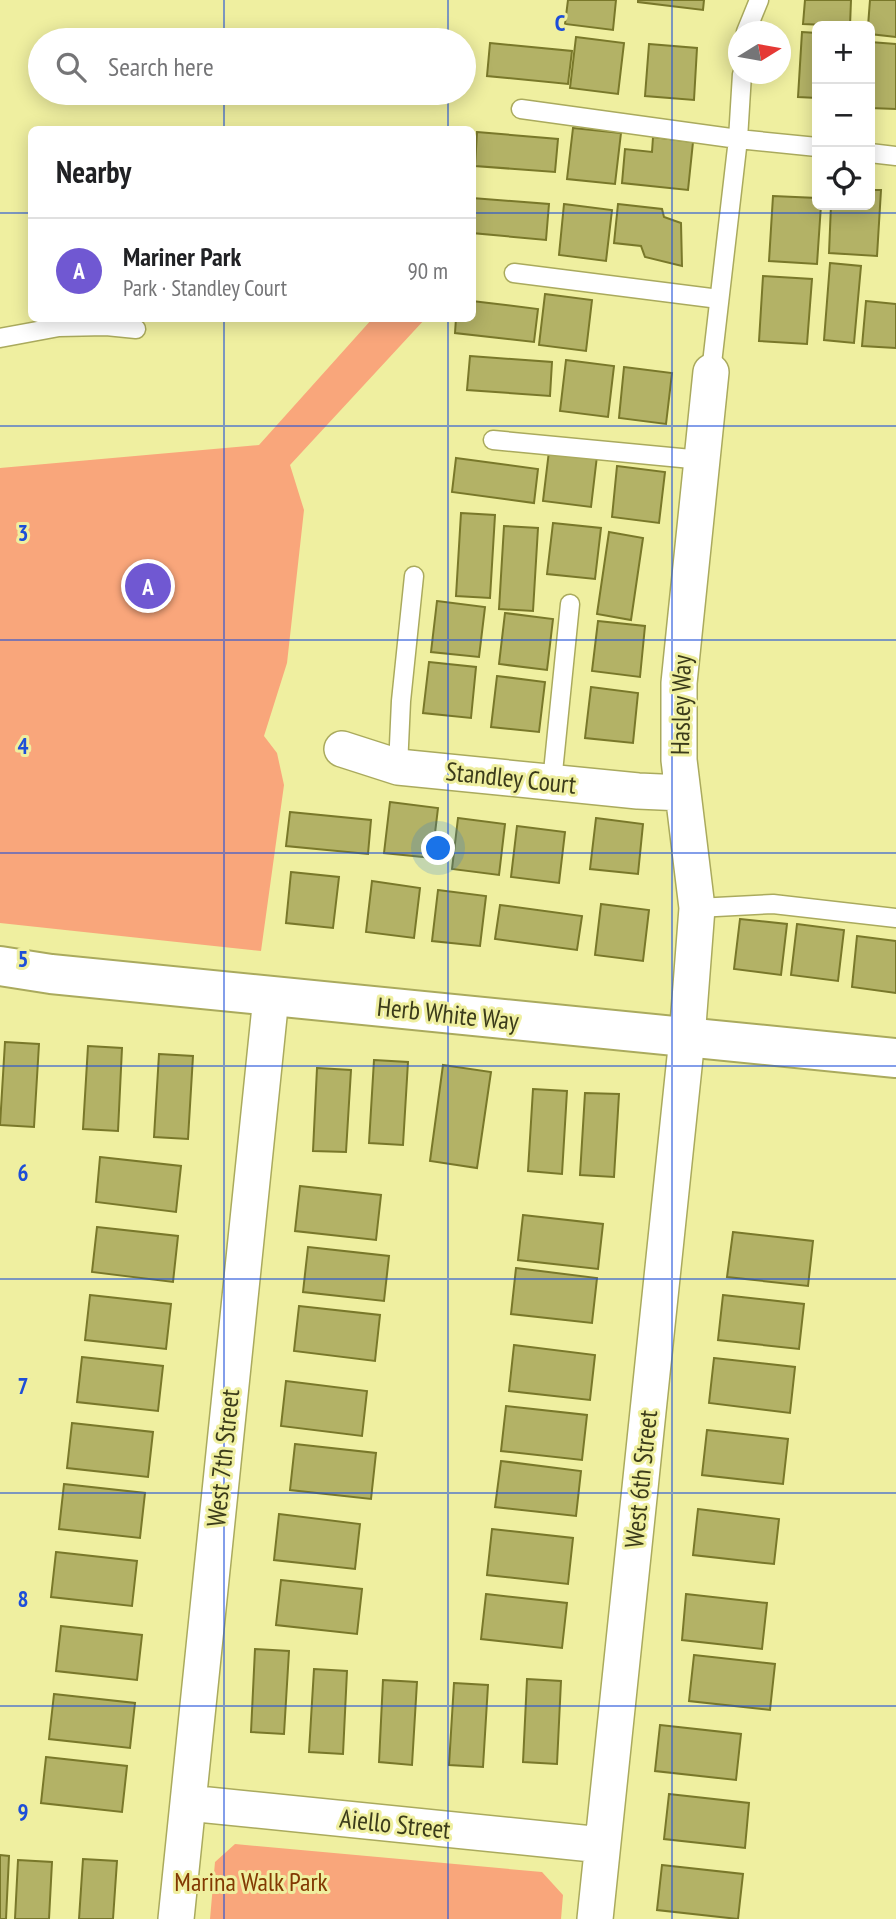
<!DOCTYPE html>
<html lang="en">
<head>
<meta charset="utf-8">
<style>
  body { margin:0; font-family:"PT Sans Narrow",sans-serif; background:#f6f6f6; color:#202124 }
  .controls { position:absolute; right:21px; top:21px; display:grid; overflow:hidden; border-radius:10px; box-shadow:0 4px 18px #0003 }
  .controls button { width:63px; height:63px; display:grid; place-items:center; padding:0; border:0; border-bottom:2px solid #e0e0e0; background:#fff; color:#202124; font:35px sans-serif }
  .compass { position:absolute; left:728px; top:21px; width:63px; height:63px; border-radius:50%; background:#fff; box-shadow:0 4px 18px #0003; rotate:79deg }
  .you { position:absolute; left:439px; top:849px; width:24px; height:24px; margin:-18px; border:5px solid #fff; border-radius:50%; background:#1a73e8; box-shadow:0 0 0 10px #1a73e833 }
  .badge { display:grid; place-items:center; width:46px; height:46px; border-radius:50%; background:#7058d2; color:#fff; font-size:23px; font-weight:700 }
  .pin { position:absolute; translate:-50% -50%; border:4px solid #fff; box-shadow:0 2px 7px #0006 }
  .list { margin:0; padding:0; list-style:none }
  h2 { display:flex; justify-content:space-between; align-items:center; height:91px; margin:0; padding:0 28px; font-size:30px }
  h2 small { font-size:23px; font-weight:400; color:#757577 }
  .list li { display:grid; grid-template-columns:46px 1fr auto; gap:21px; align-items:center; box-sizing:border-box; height:105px; padding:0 28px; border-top:2px solid #e0e0e0 }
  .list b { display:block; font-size:26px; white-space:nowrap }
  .list p { margin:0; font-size:23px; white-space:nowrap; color:#757577 }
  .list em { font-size:23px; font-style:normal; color:#757577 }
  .icon { flex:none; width:38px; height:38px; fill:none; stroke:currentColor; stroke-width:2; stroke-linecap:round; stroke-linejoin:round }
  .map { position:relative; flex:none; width:896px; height:1919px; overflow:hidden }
  .search { position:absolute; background:#fff; box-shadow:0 4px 18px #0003; left:28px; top:28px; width:448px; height:77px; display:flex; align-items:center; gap:18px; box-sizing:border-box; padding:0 24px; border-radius:38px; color:#757577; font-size:26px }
  .panel { position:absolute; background:#fff; box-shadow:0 4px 18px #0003; left:28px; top:126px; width:448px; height:196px; border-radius:10px }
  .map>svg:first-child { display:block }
</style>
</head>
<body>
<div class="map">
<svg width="896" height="1919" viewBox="0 0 896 1919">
  <rect width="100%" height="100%" fill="#efefa0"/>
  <path fill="#f9a67b" d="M372,319H425L290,465L304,510L287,663L264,736L277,753L284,785L261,951L0,923V468L259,445Z
    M235,1844L542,1872L563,1895L561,1919H210L215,1862Z"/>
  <path fill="#b3b266" stroke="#79782a" stroke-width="2" d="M568,0H616L613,30L565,24Z
    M638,0H704L703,10L638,2Z
    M805,0H851L850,26L803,24Z
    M870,0H896V37L870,34V26H868Z
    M802,32L817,33V98L798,97Z
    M576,37L624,43L618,94L570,88Z
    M870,42L896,44V109L870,108Z
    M490,43L572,51L568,84L487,76Z
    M649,44L697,48L694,100L645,96Z
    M573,128L621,133L615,184L567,179Z
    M477,132L558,139L555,172L475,166Z
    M653,137L693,142L688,190L622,183L625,149L652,152Z
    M870,190H881L877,256L829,253L831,205H870Z
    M773,196L817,198V205H821L817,264L769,261Z
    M472,198L549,204L546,240L472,233Z
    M564,204L612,210L606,261L559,255Z
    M618,204L662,209L664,217L681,223L682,266L645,257L641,246L614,243Z
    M830,263L861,266L854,343L824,340Z
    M763,276L812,279L807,344L759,341Z
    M545,294L592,300L586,351L539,345Z
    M472,301L538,309L534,342L455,333L456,318H472Z
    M866,301L896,304V348L862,346Z
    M470,356L552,362L550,396L467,390Z
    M566,360L614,366L608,417L560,411Z
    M624,367L672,373L666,424L619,418Z
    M549,451L597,456L591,507L543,501Z
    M456,458L538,469L534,503L452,492Z
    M617,466L665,472L659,523L612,517Z
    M461,513L495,515L490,598L456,596Z
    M553,523L601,528L595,579L547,574Z
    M504,526L538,528L533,611L499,609Z
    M609,532L643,538L631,620L597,614Z
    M437,601L485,607L479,657L431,652Z
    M505,613L553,619L547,670L499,664Z
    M598,621L645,626L640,677L592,671Z
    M429,662L476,667L471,718L423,713Z
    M497,676L545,682L539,732L491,727Z
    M591,687L638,693L633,743L585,738Z
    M390,802L438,808L432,858L384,853Z
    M290,812L371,820L368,854L286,846Z
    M458,818L505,824L499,875L452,869Z
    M596,818L643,824L638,874L590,869Z
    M517,826L565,832L559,883L511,877Z
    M291,872L339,877L333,928L286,923Z
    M372,881L420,888L414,938L366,932Z
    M438,890L486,896L480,946L432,941Z
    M601,904L649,910L643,961L595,955Z
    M500,905L582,916L577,950L495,939Z
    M740,919L787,924L781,975L734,969Z
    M797,924L844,930L838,981L791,975Z
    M857,936L896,941V993L852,987Z
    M5,1042L39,1044L34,1127L0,1125Z
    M88,1046L122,1048L118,1131L83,1129Z
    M159,1054L193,1056L188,1139L154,1137Z
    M374,1060L408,1062L403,1145L369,1143Z
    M443,1065L491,1072L477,1168L430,1161Z
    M317,1068L351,1070L346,1152L313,1151Z
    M533,1089L567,1091L562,1174L528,1171Z
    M585,1093L619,1094L614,1177L580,1175Z
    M100,1157L181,1166L176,1212L96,1202Z
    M300,1186L381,1195L376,1240L295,1231Z
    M523,1215L603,1224L598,1269L518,1260Z
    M97,1227L178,1236L173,1282L92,1272Z
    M733,1232L813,1241L808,1286L727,1277Z
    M308,1247L389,1256L384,1301L303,1292Z
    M516,1268L597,1278L592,1323L511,1314Z
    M90,1295L171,1304L166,1349L85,1340Z
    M723,1295L804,1304L799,1349L718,1340Z
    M299,1306L380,1315L375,1361L294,1351Z
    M514,1345L595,1355L590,1400L509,1391Z
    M82,1357L163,1366L158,1411L77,1402Z
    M714,1358L795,1367L790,1413L709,1403Z
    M286,1381L367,1391L362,1436L281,1426Z
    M506,1406L587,1415L582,1460L501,1451Z
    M72,1423L153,1432L148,1477L67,1468Z
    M707,1430L788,1439L783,1484L702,1475Z
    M295,1444L376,1453L371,1499L290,1490Z
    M501,1461L581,1471L576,1516L495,1507Z
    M64,1484L145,1493L140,1538L59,1529Z
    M698,1509L779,1519L774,1564L693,1555Z
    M279,1514L360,1524L355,1569L274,1560Z
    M492,1529L573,1538L568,1584L487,1575Z
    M56,1552L137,1561L132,1606L51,1597Z
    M281,1580L362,1589L357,1634L276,1625Z
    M486,1594L567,1603L562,1648L481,1639Z
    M686,1594L767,1603L762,1649L682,1640Z
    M61,1626L142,1635L137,1680L56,1671Z
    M255,1649L289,1651L284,1734L251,1732Z
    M694,1655L775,1664L770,1710L689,1701Z
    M314,1669L347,1671L343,1754L309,1752Z
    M527,1679L561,1681L557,1764L523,1762Z
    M383,1680L417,1682L412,1765L379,1762Z
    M454,1683L488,1685L483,1767L449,1765Z
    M54,1694L135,1703L130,1748L49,1739Z
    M660,1725L741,1734L736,1780L655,1771Z
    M46,1757L127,1766L122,1812L41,1803Z
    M669,1794L749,1803L745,1848L664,1839Z
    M0,1855L9,1856L6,1919H0Z
    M83,1859L117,1861L113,1919H79Z
    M18,1860L52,1862L49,1919H15Z
    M662,1865L743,1874L738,1919L657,1910Z"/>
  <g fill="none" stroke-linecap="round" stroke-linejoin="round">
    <g stroke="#aaaa5d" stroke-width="21">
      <path id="service" d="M746,32L759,0
        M521,109L738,139L742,74
        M870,153L896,156
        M514,273L719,299
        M0,338L59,327L106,326L136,329
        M711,372L738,139L817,147
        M493,440L702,460
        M398,767L401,701L414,576
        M552,782L570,604
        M697,908L773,904L896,918"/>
    </g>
    <g stroke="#aaaa5d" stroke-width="38">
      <path id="minor" d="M342,749L398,767L638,791L683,793
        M188,1803L602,1845
        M176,1919L271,997
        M595,1919L687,1038L697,908L679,760V683L711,372"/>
    </g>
    <g stroke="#aaaa5d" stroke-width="42">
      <path id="tertiary" d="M0,966L51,974L896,1058"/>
    </g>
    <use href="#service" stroke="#fff" stroke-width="18"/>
    <use href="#minor" stroke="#fff" stroke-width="35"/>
    <use href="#tertiary" stroke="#fff" stroke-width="38"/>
  </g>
  <path fill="none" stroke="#1d4ed8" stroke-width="2" stroke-opacity="0.55" d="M224,0V40M448,0V40M672,0V1919M224,93V130M448,93V130M0,213H32M472,213H896M224,318V1919M448,318V1919M0,426H896M0,640H896M0,853H896M0,1066H896M0,1279H896M0,1493H896M0,1706H896"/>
  <g text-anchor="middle" stroke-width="6" stroke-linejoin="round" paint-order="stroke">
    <g font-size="26" fill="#3b3b1a" stroke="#efefa0">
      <text transform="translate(681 705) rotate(-89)" y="9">Hasley Way</text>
      <text transform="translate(511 778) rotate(6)" y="9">Standley Court</text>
      <text transform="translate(448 1014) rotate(6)" y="9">Herb White Way</text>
      <text transform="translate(223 1458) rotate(-84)" y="9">West 7th Street</text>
      <text transform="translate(641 1479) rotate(-84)" y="9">West 6th Street</text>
      <text transform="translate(395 1824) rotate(6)" y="9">Aiello Street</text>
    </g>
    <g font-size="26" fill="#833902" stroke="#efefa0">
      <text x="251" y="1891">Marina Walk Park</text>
    </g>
  </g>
  <g font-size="23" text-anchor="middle" font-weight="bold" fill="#1d4ed8" stroke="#efefa0" stroke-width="6" stroke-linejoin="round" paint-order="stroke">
    <text x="560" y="31">C</text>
    <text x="23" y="541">3</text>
    <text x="23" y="754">4</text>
    <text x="23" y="967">5</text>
    <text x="23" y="1181">6</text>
    <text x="23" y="1394">7</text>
    <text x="23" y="1607">8</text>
    <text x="23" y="1820">9</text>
  </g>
</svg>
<div class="controls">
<button>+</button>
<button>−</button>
<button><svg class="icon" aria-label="locate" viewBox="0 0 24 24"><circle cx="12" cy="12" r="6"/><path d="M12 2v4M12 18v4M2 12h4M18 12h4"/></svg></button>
</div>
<svg class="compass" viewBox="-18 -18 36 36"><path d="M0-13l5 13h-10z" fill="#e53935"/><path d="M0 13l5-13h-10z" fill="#757577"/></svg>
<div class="you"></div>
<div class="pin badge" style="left:148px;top:586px">A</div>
<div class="search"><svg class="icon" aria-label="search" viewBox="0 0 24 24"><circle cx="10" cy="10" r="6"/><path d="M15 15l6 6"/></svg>Search here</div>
<section class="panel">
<h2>Nearby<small></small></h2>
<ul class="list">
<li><span class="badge">A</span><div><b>Mariner Park</b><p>Park · Standley Court</p></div><em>90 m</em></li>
</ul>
</section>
</div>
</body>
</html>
